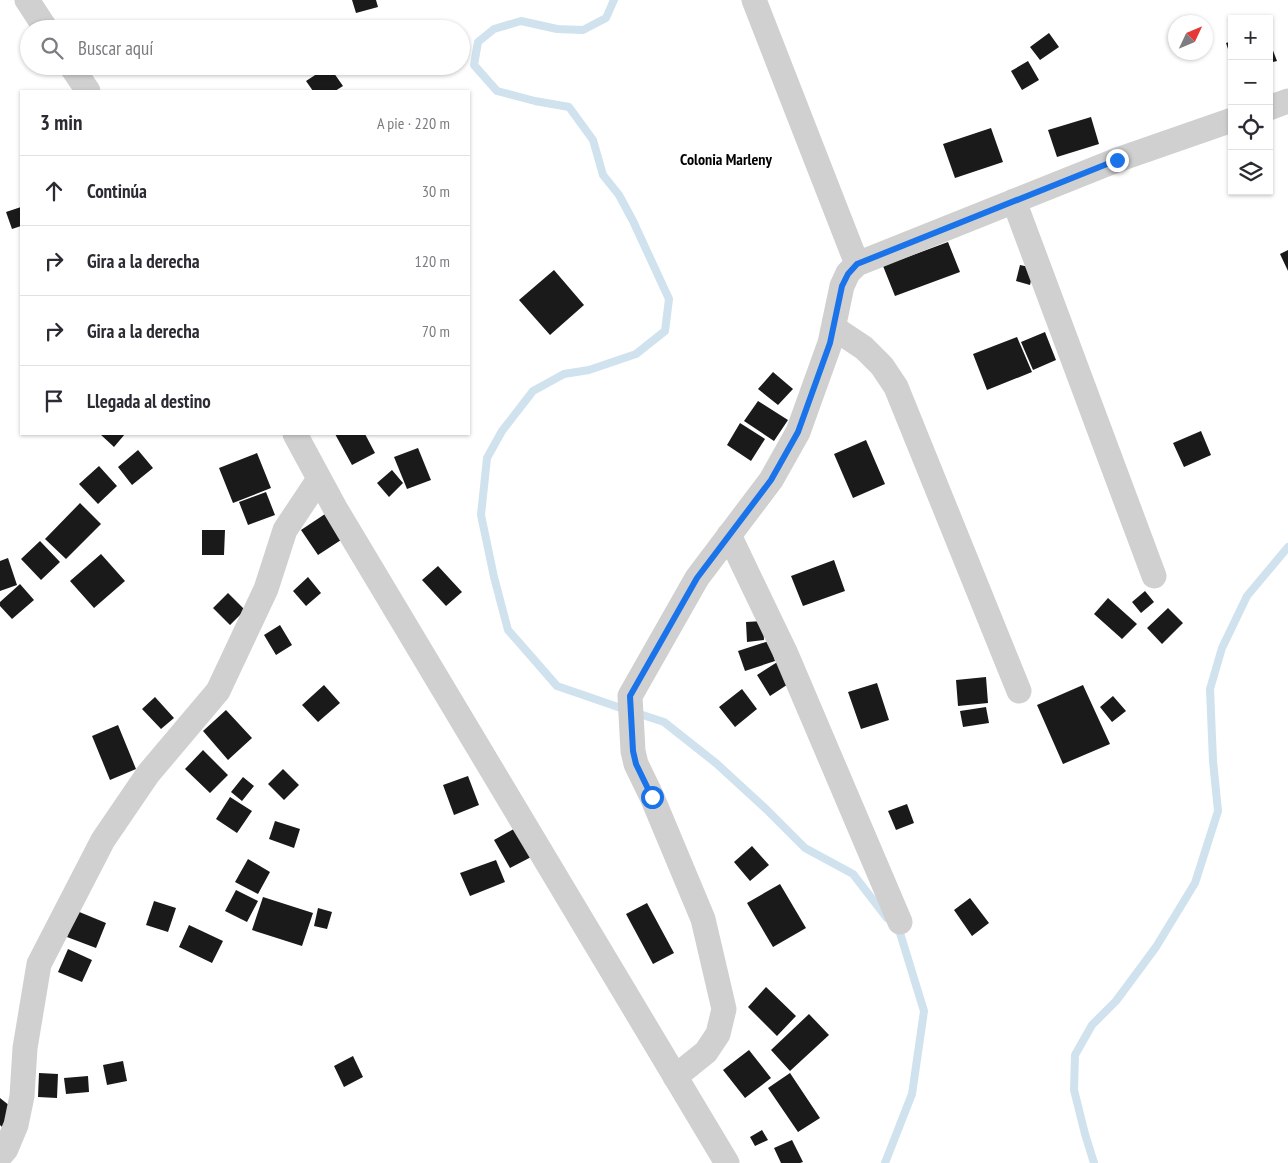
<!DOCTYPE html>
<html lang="es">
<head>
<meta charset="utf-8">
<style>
  body { margin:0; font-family:"PT Sans Narrow",sans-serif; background:#f2f2f3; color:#2b2b33 }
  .controls { position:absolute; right:15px; top:15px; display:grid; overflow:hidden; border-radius:0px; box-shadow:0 1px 4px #0004 }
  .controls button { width:45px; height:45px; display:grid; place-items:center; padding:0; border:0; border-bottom:1px solid #e1e1e2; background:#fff; color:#2b2b33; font:25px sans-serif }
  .compass { position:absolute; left:1168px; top:15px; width:45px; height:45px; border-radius:50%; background:#fff; box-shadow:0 1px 4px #0004; rotate:46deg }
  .stop { position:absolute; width:15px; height:15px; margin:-11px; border:4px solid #1a73e8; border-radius:50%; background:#fff }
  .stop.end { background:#1a73e8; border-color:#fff; box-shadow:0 1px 5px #0008 }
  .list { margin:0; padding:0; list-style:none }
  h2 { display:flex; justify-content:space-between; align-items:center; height:65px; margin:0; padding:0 20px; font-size:21px }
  h2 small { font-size:16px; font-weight:400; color:#7c7c81 }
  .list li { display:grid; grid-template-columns:32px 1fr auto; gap:15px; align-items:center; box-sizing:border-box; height:70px; padding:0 20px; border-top:1px solid #e1e1e2 }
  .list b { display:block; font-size:19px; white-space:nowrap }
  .list em { font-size:16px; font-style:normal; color:#7c7c81 }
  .icon { flex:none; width:28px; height:28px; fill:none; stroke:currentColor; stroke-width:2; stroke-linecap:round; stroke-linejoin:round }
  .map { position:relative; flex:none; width:1288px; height:1163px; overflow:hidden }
  .search { position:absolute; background:#fff; box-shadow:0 1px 4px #0004; left:20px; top:20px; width:450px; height:55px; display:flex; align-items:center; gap:12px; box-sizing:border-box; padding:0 18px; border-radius:28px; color:#7c7c81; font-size:19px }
  .panel { position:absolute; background:#fff; box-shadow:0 1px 4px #0004; left:20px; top:90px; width:450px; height:345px; border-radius:0px }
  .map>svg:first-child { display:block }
</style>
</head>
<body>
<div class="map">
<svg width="1288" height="1163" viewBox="0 0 1288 1163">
  <rect width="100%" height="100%" fill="#fff"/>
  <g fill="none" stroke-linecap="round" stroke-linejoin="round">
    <path stroke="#cfe2ee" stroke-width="8" d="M614,0L606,18L583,30L557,29L521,21L494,29L478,42L474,65L497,91L535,101L569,107L593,140L603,175L619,195L633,221L669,299L665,331L636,354L589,370L564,374L533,391L502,431L487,458L481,515L494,577L508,630L557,686L618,707L664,722L717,764L766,809L805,848L853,874L887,918
      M885,1163L912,1094L924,1011L900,933L894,927
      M1094,1163L1085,1134L1074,1090L1075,1055L1092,1025L1116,1001L1156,947L1195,883L1218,811L1213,761L1210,689L1222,648L1247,596L1288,547"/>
  </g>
  <path fill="#1a1a1a" d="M352,0H376L378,7L356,13Z
    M1049,33L1059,47L1040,60L1030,47Z
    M1269,40L1277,61L1269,63Z
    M1232,41V58H1231L1226,43Z
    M1028,61L1039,80L1022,90L1011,71Z
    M329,66L343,86L335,91H313L306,81Z
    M1091,117L1099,144L1057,157L1048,130Z
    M991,128L1003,162L955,178L943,144Z
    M21,207V226L12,229L6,212Z
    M948,242L960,272L895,296L883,266Z
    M1288,250V271L1280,254Z
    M1020,265L1034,268L1030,285L1016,281Z
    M554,270L584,305L550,335L519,300Z
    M1045,332L1056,360L1033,370L1021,342Z
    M1017,337L1032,372L987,390L973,354Z
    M773,372L793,389L778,405L758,389Z
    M758,401L788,420L774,441L744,421Z
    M740,423L765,439L751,461L727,445Z
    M1201,431L1211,455L1184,467L1173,443Z
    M100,434H125L114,447Z
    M335,434H365L375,453L352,465Z
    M866,440L885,484L853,498L834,454Z
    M418,448L431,480L407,489L394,457Z
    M138,450L153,468L132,485L118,467Z
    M257,453L271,488L233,503L219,468Z
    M99,466L117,486L98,504L79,484Z
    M392,470L403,483L389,497L377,483Z
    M266,492L275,515L248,525L239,502Z
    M80,503L101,524L66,559L45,539Z
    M325,514L341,540L318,555L301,530Z
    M202,530H225L224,555H202Z
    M40,541L60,562L41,580L21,559Z
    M101,554L125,581L94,608L70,581Z
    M8,558L17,585L0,591V561Z
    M834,560L845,591L803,606L791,576Z
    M438,566L462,592L446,606L422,580Z
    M308,577L321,593L306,606L293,591Z
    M20,584L34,600L12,619L0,606V602Z
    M1145,591L1154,602L1141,613L1132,602Z
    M228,593L245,610L230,625L213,608Z
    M1108,598L1137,624L1122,639L1094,614Z
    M1168,608L1183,623L1162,644L1147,628Z
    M763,621L764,640L747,642L746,622Z
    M280,625L292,645L276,655L264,635Z
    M769,641L775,661L745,671L738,651Z
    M782,659L796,679L770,696L757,675Z
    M986,677L988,703L958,706L956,680Z
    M877,683L889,720L861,729L848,692Z
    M324,685L340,703L318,722L302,705Z
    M1083,685L1110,744L1063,764L1037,705Z
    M742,689L757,709L735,727L719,707Z
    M1113,696L1126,711L1112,722L1100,707Z
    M155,697L174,718L161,729L142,709Z
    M986,707L989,723L963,727L960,711Z
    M226,710L252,738L228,760L203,731Z
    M118,725L136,769L110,780L92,736Z
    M203,750L228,775L210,793L185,769Z
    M283,769L299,785L284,800L268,784Z
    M468,776L479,805L454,815L443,785Z
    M243,777L254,786L242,801L231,792Z
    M230,797L252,811L237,833L216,819Z
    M907,804L914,823L896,830L888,811Z
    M275,821L300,829L294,848L269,839Z
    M519,826L535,855L510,868L494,840Z
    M752,846L769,865L750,881L734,862Z
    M248,859L270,872L258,894L235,882Z
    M496,860L505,882L470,896L460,873Z
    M780,884L806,928L773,947L747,903Z
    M236,890L258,901L247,922L225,911Z
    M263,897L313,913L302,946L252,930Z
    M970,898L989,923L972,936L954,910Z
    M154,901L176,908L168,932L146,925Z
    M647,903L674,953L653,964L626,914Z
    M318,908L332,912L327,929L314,926Z
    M77,911L106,923L96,948L67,937Z
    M189,925L223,941L212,963L179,947Z
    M68,949L92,960L82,982L58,972Z
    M766,987L796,1016L777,1036L748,1007Z
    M809,1014L829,1035L790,1071L771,1050Z
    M749,1050L771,1078L745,1098L723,1070Z
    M353,1056L363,1077L344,1087L334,1066Z
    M123,1061L127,1081L107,1085L103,1065Z
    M39,1073L58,1074L57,1098L38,1097Z
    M790,1073L820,1118L798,1132L768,1088Z
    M88,1076L89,1092L66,1094L64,1078Z
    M0,1098L15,1110L2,1127L0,1125Z
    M762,1130L768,1140L755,1146L750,1137Z
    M792,1140L803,1162L800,1163H781L774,1148Z"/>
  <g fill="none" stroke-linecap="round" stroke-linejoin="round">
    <path stroke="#d0d0d0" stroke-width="25" d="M27,0L46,29
      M71,66L88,91
      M1269,108L1288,101
      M1014,201L1154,576
      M857,264L1117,160L1232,120
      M834,328L864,348L882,366L896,387L1019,691
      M295,434L335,508L727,1163
      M729,535L786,654L900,922
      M675,1077L706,1052L718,1034L724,1009L703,919L652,797L636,764L633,751L630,696L697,578L771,480L798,432L830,343L842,286L848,273L857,264L754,0
      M0,1156L6,1149L16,1125L22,1096L25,1048L39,964L103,840L148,774L218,691L266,589L285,530L319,479"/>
  </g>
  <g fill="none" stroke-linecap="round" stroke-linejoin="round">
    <path stroke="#1a73e8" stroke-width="6" d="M652,797L636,764L633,751L630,696L697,578L771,480L798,432L830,343L842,286L848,274L857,264L1117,160"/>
  </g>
  <g text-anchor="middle" stroke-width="5" stroke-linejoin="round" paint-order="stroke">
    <g font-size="16" font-weight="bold" fill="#000" stroke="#fff">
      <text x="726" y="165">Colonia Marleny</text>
    </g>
  </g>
</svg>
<div class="controls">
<button>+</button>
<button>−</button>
<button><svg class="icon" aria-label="locate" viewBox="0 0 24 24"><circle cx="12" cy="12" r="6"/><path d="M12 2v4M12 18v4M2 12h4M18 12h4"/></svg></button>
<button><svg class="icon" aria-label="layers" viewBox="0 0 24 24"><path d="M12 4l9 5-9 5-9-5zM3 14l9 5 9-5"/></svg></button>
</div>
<svg class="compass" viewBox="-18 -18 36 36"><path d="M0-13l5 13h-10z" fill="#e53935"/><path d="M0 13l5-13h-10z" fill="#7c7c81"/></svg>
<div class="stop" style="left:652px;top:797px"></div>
<div class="stop end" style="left:1117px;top:160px"></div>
<div class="search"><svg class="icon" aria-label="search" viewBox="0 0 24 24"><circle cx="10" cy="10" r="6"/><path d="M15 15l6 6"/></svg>Buscar aquí</div>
<section class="panel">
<h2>3 min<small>A pie · 220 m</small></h2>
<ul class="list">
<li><svg class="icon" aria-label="ahead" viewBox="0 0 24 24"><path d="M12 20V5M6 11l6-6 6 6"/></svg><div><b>Continúa</b></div><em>30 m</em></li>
<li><svg class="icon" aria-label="right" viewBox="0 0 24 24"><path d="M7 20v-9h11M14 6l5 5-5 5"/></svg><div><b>Gira a la derecha</b></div><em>120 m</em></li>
<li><svg class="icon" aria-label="right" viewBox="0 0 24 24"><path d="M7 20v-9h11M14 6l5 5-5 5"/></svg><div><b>Gira a la derecha</b></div><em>70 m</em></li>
<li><svg class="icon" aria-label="arrive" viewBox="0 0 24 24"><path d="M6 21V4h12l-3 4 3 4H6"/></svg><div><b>Llegada al destino</b></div></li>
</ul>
</section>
</div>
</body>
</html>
